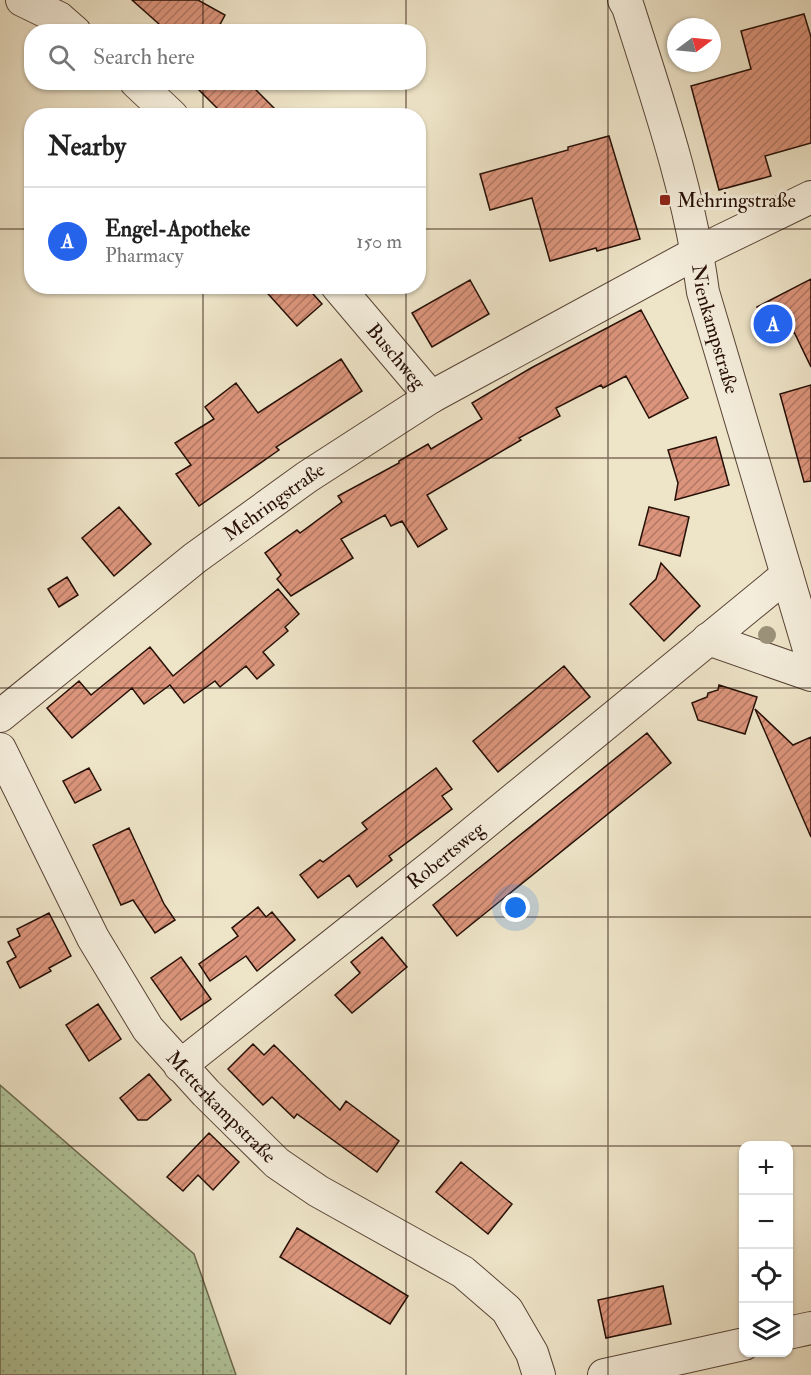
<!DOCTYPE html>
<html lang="en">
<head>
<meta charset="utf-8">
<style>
  body { margin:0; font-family:"IM FELL Double Pica",serif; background:#f6f6f6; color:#222 }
  .controls { position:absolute; right:18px; bottom:18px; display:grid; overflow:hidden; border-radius:12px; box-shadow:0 2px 4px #0004 }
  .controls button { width:54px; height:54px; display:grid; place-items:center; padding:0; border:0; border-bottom:2px solid #e0e0e0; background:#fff; color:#222; font:30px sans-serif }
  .compass { position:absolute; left:667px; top:18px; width:54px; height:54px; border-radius:50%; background:#fff; box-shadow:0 2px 4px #0004; rotate:74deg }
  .you { position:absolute; left:516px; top:908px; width:21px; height:21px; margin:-15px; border:4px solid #fff; border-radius:50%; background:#1a73e8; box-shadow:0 0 0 9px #1a73e833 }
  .badge { display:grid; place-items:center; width:39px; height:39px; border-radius:50%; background:#2563eb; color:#fff; font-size:20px; font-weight:700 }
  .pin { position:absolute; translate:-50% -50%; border:3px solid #fff; box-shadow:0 2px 6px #0006 }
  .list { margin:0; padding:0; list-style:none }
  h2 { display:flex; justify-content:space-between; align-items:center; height:78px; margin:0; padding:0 24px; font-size:26px }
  h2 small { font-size:20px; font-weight:400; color:#767676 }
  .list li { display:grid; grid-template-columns:39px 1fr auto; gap:18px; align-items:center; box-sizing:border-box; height:108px; padding:0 24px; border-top:2px solid #e0e0e0 }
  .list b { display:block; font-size:22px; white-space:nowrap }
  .list p { margin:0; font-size:20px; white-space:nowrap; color:#767676 }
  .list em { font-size:20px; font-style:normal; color:#767676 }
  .icon { flex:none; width:33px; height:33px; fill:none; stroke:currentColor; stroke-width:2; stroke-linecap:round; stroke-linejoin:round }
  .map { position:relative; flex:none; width:811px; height:1375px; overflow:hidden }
  .search { position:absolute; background:#fff; box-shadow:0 2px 4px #0004; left:24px; top:24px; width:402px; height:66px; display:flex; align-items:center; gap:15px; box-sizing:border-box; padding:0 21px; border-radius:24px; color:#767676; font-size:22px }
  .panel { position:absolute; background:#fff; box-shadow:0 2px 4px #0004; left:24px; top:108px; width:402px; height:186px; border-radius:24px }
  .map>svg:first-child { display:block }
</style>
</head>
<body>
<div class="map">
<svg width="811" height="1375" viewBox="0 0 811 1375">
  <defs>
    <pattern id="garden-dots" width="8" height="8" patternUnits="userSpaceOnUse" patternTransform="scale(1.5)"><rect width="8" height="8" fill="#b2c59b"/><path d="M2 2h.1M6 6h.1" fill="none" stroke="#99a884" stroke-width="1.8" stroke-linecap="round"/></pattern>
    <pattern id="building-hatch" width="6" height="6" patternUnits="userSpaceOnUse" patternTransform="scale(1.5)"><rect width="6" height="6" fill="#dc957c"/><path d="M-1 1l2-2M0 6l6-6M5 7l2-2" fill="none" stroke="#b27864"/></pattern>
  </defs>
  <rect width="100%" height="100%" fill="#eee4c8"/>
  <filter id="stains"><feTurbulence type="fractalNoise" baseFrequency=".00333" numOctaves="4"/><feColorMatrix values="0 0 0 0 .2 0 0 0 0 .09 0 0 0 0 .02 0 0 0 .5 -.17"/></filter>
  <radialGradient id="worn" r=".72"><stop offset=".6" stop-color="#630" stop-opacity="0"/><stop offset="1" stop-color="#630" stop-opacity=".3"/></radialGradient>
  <path fill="url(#garden-dots)" stroke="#6c6a50" stroke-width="1.5" d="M0,1085L194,1254L236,1375H0Z"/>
  <path fill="url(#building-hatch)" stroke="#260f06" stroke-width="1.5" d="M132,0H198L225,15L216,32H168Z
    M804,14L811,37V143L765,156L771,176L719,190L691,86L751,69L741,31Z
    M191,82H248L282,116H225Z
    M609,136L640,239L597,251L596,248L550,261L532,198L490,210L480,174L568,150V147Z
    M811,279V367L794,332L775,342L757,307Z
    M470,280L489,314L432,347L412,313Z
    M261,286H306L322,304L297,326Z
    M641,310L688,398L649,418L626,376L603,388L601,385L556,408L560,416L519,438L521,440L427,495L447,529L418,547L402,521L391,526L385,515L341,539L353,558L291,596L277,579L281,575L265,553L297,530L300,533L342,502L338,496L399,463V461L428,444L431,449L482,419L472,403L531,368Z
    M341,359L362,391L276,447L279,450L199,506L176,474L191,465L175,443L214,419L205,407L236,383L258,413Z
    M811,385V481L804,482L780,394Z
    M716,437L729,485L675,500L678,483L668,450Z
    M119,507L151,544L114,576L82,538Z
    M649,507L689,517L680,556L639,545Z
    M661,563L700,606L664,641L630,604L656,579Z
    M67,577L78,595L59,607L48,589Z
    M278,589L299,614L285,627L288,631L263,652L274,665L257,679L246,666L220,687L215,681L184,703L170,685L144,704L132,688L72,738L47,708L79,681L91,695L150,647L173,676Z
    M564,666L590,697L498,772L473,741Z
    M719,685L757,697L745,734L698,720L692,703L707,697L708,693L718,690Z
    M755,709L793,745L811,737V837Z
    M647,733L671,763L457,936L433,905Z
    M89,768L101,790L75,803L63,781Z
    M436,768L452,789L442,796L452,809L389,856L392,860L357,887L349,875L318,898L300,875L320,860L323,862L367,829L362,823Z
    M129,828L164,904L175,920L155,933L133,900L121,905L93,845Z
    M258,907L266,917L272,912L295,940L257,971L246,956L210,981L199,964L238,936L232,928Z
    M49,913L71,956L49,968L51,971L20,988L7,962L16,957L8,942L20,936L17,929Z
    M382,937L407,967L352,1013L335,995L360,973L351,962Z
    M181,957L211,999L181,1020L151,978Z
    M98,1004L121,1039L89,1061L66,1025Z
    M253,1044L264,1055L274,1045L340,1110L346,1101L399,1141L377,1172L297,1114L294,1118L272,1097L263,1105L228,1069Z
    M149,1074L171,1100L147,1120H138L120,1098Z
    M209,1133L239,1162L213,1190L198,1175L183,1191L167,1177Z
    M461,1162L512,1204L488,1234L436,1192Z
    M297,1228L408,1296L390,1324L280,1257Z
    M663,1286L671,1324L606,1338L598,1300Z"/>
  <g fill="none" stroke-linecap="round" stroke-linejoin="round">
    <g stroke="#584436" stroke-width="34">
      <g id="minor">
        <path d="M22,0L59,18L75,32"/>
        <path id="s1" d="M624,0L628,7C658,101 690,194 703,292L811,656"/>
        <path d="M136,82L172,116"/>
        <path id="s2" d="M337,286L431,397"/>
        <path d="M708,639L811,675"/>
        <path id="s3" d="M0,716L195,558L307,477L431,397L698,252L811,197"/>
        <path id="s4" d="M0,749L93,938L148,1029L206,1093L277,1163L318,1191L463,1272L507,1310L532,1353L539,1375"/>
        <path id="s5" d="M180,1066L436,863L787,575"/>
        <path d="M788,1333L811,1328"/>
        <path d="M604,1375L744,1344"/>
      </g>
    </g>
    <use href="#minor" stroke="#f4eddb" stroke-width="32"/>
  </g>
  <circle fill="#9b927a" cx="767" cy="635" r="9"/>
  <path fill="none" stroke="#260f06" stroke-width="1.5" stroke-opacity="0.55" d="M203,0V32M406,0V32M608,0V1375M203,82V116M406,82V116M0,229H32M418,229H811M203,286V1375M406,286V1375M0,458H811M0,688H811M0,917H811M0,1146H744M788,1146H811"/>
  <rect fill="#8f2418" stroke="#f4eddb" stroke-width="2" x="659" y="194" width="12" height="12" rx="3"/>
  <g text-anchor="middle" stroke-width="6" stroke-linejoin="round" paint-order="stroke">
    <g font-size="20" fill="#260f06" stroke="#f4eddb" text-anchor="start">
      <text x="677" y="207">Mehringstraße</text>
    </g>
    <g font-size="20" fill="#260f06" stroke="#f4eddb">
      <text dy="7" stroke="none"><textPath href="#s1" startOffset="342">Nienkampstraße</textPath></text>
      <text dy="7" stroke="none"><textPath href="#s2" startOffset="92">Buschweg</textPath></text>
      <text dy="7" stroke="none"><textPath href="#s3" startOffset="348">Mehringstraße</textPath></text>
      <text dy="7" stroke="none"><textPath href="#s5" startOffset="339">Robertsweg</textPath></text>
      <text dy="7" stroke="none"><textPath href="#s4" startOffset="424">Metterkampstraße</textPath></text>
    </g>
  </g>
  <rect width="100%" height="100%" filter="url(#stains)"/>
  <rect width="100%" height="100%" fill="url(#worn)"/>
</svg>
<div class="controls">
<button>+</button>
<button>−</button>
<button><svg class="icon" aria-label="locate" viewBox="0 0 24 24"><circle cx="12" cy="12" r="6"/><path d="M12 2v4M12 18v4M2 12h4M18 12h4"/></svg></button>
<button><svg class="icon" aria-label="layers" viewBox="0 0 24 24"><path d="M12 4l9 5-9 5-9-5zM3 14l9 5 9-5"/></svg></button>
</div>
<svg class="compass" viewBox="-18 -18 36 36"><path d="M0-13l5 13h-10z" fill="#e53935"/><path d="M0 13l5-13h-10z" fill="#767676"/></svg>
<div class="you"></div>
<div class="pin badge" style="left:773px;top:324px">A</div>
<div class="search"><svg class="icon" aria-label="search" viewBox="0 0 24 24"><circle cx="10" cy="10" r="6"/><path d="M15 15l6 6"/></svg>Search here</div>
<section class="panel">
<h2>Nearby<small></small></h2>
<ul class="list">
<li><span class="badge">A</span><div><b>Engel-Apotheke</b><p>Pharmacy</p></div><em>150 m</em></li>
</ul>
</section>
</div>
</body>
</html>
